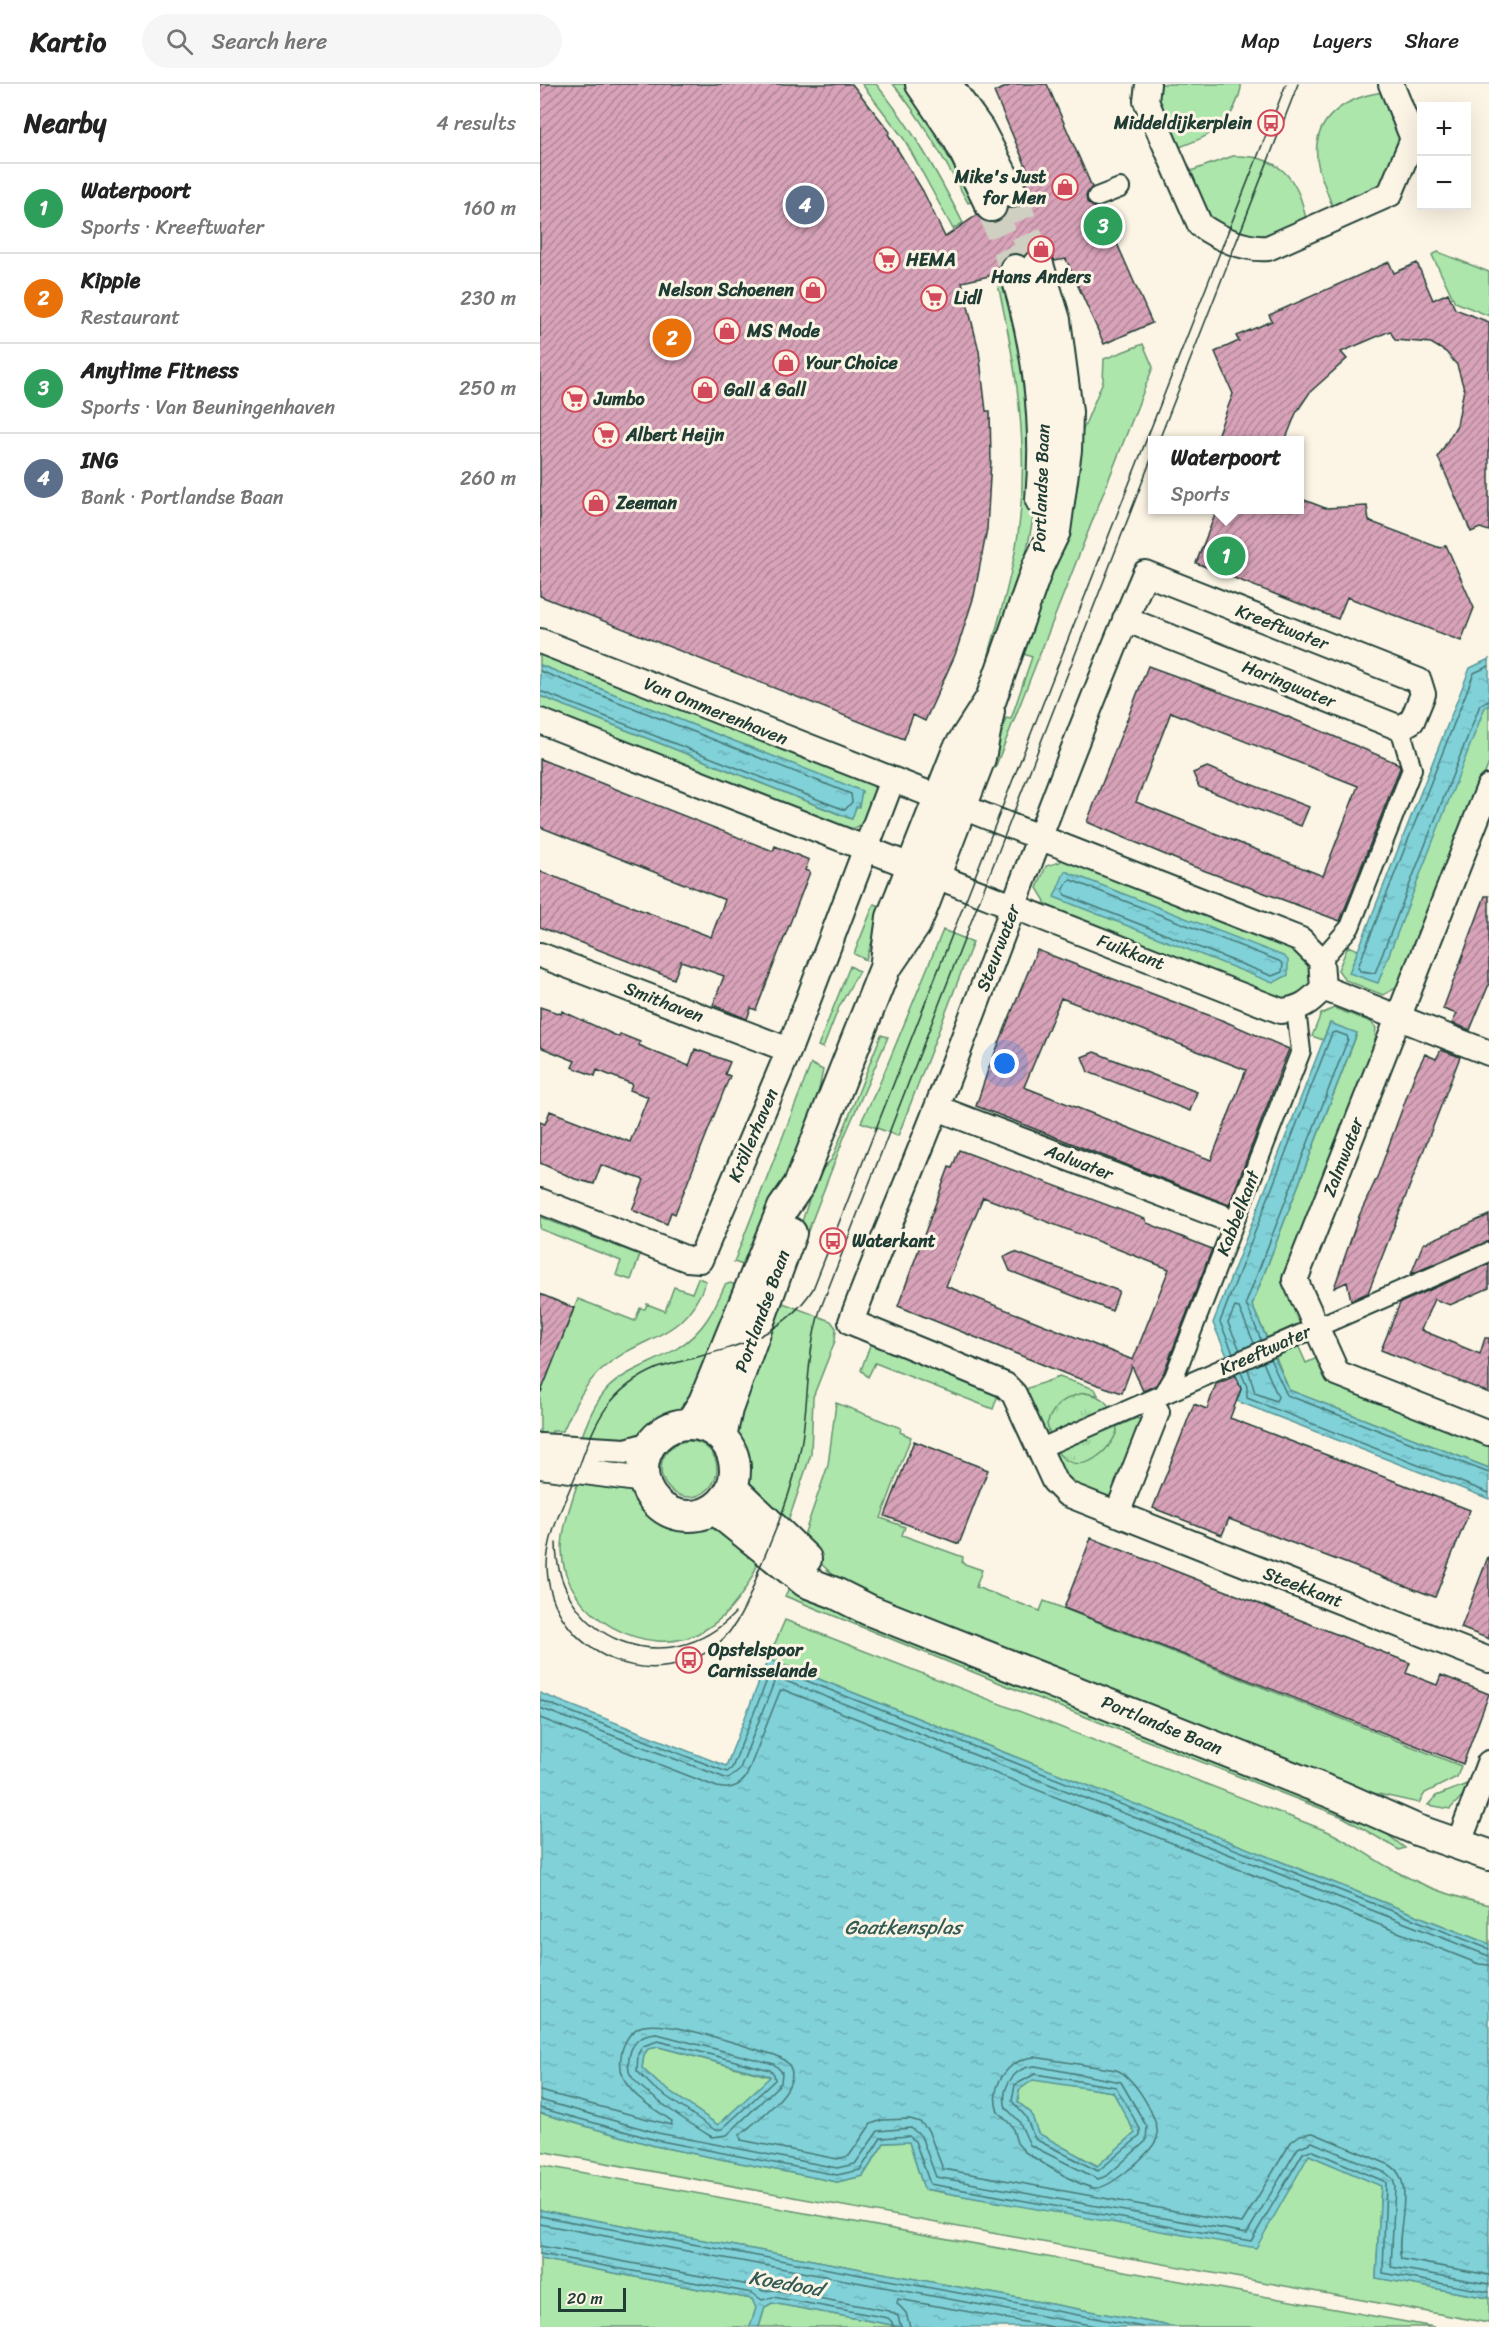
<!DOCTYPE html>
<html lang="en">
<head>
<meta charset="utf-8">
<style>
  body { margin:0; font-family:Sriracha,sans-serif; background:#f6f6f6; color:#222 }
  .controls { position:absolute; right:18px; top:18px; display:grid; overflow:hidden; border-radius:0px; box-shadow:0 6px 24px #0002 }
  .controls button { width:54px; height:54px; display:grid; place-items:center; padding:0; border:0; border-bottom:2px solid #e0e0e0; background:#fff; color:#222; font:30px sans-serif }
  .scale { position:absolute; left:18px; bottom:15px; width:68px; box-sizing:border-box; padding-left:6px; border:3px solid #1f3d34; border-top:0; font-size:16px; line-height:21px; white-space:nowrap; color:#1f3d34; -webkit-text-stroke:4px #fcf5e5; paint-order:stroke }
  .you { position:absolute; left:465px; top:980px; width:21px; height:21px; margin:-15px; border:4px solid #fff; border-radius:50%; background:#1a73e8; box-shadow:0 0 0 9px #1a73e833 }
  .badge { display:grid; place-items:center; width:39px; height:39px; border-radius:50%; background:#d1495b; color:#fff; font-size:20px; font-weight:700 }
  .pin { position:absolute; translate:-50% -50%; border:3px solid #fff; box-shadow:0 2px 6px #0006 }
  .popup { position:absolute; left:608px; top:352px; width:156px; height:78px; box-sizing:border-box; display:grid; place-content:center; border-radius:0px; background:#fff; filter:drop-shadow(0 2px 4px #0005); font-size:20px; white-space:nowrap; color:#767676 }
  .popup b { font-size:22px; color:#222 }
  .popup::after { content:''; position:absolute; left:50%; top:100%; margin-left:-12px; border:12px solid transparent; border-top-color:#fff }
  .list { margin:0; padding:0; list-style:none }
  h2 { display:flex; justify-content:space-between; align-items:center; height:78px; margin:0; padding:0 24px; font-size:26px }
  h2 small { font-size:20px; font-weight:400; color:#767676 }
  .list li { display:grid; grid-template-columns:39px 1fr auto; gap:18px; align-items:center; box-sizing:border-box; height:90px; padding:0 24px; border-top:2px solid #e0e0e0 }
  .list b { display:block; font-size:22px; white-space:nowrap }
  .list p { margin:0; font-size:20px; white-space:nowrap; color:#767676 }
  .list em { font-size:20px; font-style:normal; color:#767676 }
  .icon { flex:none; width:33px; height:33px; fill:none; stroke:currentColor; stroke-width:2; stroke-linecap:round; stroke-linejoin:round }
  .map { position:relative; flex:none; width:949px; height:2243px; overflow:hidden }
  header { display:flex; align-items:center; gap:36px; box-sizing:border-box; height:84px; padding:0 30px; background:#fff; border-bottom:2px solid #e0e0e0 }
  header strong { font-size:28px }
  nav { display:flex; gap:33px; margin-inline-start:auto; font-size:21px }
  .search { width:420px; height:54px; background:#f6f6f6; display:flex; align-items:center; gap:15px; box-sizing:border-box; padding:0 21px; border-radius:33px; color:#767676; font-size:22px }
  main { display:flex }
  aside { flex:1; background:#fff }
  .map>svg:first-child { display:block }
</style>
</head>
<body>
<header>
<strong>Kartio</strong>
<div class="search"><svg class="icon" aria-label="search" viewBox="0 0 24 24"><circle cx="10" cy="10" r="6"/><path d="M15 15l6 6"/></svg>Search here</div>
<nav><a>Map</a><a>Layers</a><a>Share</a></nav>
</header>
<main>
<aside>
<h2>Nearby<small>4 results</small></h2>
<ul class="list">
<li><span class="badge" style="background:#2e9e5b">1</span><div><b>Waterpoort</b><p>Sports · Kreeftwater</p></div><em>160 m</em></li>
<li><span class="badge" style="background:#e8710a">2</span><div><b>Kippie</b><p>Restaurant</p></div><em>230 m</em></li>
<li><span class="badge" style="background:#2e9e5b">3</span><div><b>Anytime Fitness</b><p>Sports · Van Beuningenhaven</p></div><em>250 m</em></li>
<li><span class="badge" style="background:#5c6f8a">4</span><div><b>ING</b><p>Bank · Portlandse Baan</p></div><em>260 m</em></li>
</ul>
</aside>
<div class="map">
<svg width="949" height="2243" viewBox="0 0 949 2243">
  <defs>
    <pattern id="park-tufts" width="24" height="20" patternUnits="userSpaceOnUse" patternTransform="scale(1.5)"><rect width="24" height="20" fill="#ace6ab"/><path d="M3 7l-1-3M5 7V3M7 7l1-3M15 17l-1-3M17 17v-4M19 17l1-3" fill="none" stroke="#94c694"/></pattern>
    <pattern id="water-ripples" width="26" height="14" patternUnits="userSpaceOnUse" patternTransform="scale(1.5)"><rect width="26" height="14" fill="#80d1d8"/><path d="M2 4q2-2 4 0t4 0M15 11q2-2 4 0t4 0" fill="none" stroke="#6eb4ba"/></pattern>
    <pattern id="building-hatch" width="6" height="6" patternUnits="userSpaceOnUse" patternTransform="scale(1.5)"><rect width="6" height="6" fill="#d8a2b8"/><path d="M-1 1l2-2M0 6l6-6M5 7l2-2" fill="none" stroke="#af8596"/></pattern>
  </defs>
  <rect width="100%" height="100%" fill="#fcf5e5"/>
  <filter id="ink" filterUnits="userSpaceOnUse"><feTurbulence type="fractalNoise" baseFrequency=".0167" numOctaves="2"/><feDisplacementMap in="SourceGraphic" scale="12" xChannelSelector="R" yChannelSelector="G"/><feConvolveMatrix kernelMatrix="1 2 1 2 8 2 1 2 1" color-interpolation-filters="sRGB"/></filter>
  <g filter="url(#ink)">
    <path fill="#ace6ab" stroke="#669270" stroke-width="1.5" d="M322,0H336C372,43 398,90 423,139L413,145L364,55Z
      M353,0H372L383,28L433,117L428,119C405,77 383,36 353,0Z
      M621,0H701V4C692,43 672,51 637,64L616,13Z
      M843,8L863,54L843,103L793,124C788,111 783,98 779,85C767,38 802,14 843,8Z
      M693,72C738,70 759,94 766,136L719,156L670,138L648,88Z
      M898,168L949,188V232L915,218L892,171Z
      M471,192L481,225L497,414L484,481L456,564L449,570C460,531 472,491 478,450C490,364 476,280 457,196Z
      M603,260L613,283L455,684L451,682L466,634L471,635L492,573L481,569L531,375L563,297L564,275Z
      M0,566L331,697L336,708C329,728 328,746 304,745L0,626V612L311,735L322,708L0,581Z
      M949,621V679L859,908L854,905L843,911L805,896L798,886L808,862L818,866L809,889L945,623Z
      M523,771L765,868L775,895L764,910L743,918L503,823L505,817L497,804L506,782L520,778Z
      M334,820L343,823L326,876L314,870Z
      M403,846L433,858L358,1052L321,1038L339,1001Z
      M310,882L319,887L299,923L283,964L278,962Z
      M794,924L831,938L836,944L835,952L841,954L751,1185L764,1237L727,1254L712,1221L817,950L790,939L783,956L772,952L781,930Z
      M341,951L348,953L305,1051L248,1199L243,1197L277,1091L292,1075Z
      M271,980L283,986L273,1036L209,1183L194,1178Z
      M0,1133L100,1171L91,1196L76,1191L81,1177L0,1145Z
      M158,1194L166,1197C143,1258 106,1248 63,1284C44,1300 33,1324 23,1347H12L11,1355L0,1354V1296L5,1298L38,1215L95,1237L100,1224L105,1225L107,1220L125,1227L134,1203L152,1209Z
      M190,1199L202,1203L142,1329L119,1339L96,1356L40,1357C47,1339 54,1319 68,1304C89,1284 116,1279 139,1263C163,1248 174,1226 185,1201Z
      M235,1216L291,1237L296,1244L295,1257L273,1313L271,1370L247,1441L203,1398C202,1378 202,1362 192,1345Z
      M332,1256L460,1306L453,1325L335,1279L328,1293L321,1286Z
      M758,1261L766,1279L779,1273L949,1359V1384L749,1306L735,1271Z
      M519,1293L555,1305L558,1311L544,1309L504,1351L486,1309L488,1304Z
      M296,1319L361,1344L360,1348L371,1353L341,1434L365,1443L362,1451L423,1473L422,1479L442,1486L436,1503L500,1527L504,1517L515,1521L921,1682L917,1693L885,1709L879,1719L806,1703L302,1499L266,1466L263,1454L288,1381Z
      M597,1334L601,1336L570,1414L566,1415L527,1398L512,1367L577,1347L576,1343Z
      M121 1385a28 28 0 1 1 56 0a28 28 0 1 1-56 0Z
      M40,1391L92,1403L120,1432L144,1440L173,1441L220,1473C210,1503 191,1531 163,1547C108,1579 22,1531 22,1466C22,1441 33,1415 40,1391Z
      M251,1500L831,1738L865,1764L859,1766L803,1733L497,1614L245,1512Z
      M245,1536L787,1747C809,1757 827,1771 848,1783C879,1801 914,1813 949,1821V1860L228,1575Z
      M927,1700L926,1708L910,1725L888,1721L896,1712Z
      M119,1963L231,1993L178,2041L118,1999L102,1984L104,1971L108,1964Z
      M493,1995L573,2008L595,2049L558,2082L498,2050L491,2029L478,2018L479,2006Z
      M0,2029L115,2062L297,2098L323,2092L344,2059L369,2058L384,2105L546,2133L769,2071L841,2101L836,2194L949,2214V2239L0,2067Z
      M0,2081L894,2243H636L0,2126Z
      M0,2175L212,2215L216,2224L210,2243H0Z
      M232,2219L363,2243H219L225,2223Z"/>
    <path fill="url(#park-tufts)" stroke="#669270" stroke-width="1.5" d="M544,1309C566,1311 574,1325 577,1347C570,1368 540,1394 519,1370C513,1363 509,1349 507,1340C513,1321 525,1313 544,1309Z"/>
    <path fill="url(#water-ripples)" stroke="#599696" stroke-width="1.5" fill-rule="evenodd" d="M949,575V621L945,623L838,899L809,889L930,584Z
      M0,581L322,707L319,723H316L312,735L0,612Z
      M525,787L743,872L748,876V891L733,899L514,813Z
      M790,939L817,949L712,1221L749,1306L949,1384V1415L697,1317L701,1305L673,1239Z
      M228,1575L949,1860V2214L836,2194L841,2102L769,2071L716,2164L384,2105L369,2058L344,2059L323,2092L297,2098L115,2062L0,2029V1609L186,1682ZM119,1963L230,1992V1993L178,2041L118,1999L102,1984L104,1971L108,1965ZM493,1996L573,2008L595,2049L557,2082L498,2049L491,2029L478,2018L479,2006Z
      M0,2126L636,2243H363L232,2219L225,2223L219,2243H210L216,2224L212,2215L0,2175Z"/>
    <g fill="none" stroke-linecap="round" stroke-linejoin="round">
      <path stroke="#467876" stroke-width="1.5" d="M949,582L934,589L818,883L820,887L835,889L940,621L949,616
        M0,587L311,710L312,718L305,726L0,607
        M531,796L739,877L743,880L742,888L732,892L525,811L523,807L528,797Z
        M700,1266L688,1239L695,1223L699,1224L714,1259
        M693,1269L680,1238L792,949L796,948L807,952L808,955L706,1219L721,1256
        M730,1275L747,1311L949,1389
        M708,1285L715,1309L736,1317L738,1313L723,1278
        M701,1288L707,1303V1314L949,1409
        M0,1616L187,1688L192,1684L231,1586L234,1584L949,1865
        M0,1624L188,1695L199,1687L235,1596L238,1594L949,1872
        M0,1634L177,1703C189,1706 199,1703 206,1693L240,1607L244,1606L939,1880L949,1881
        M117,1950L234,1980L242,1988L241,1999L187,2051L172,2053C155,2043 98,2006 90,1990C87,1984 89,1972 91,1966C96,1954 105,1951 117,1950Z
        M118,1957L230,1986L234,1990L235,1996L182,2045L175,2046L114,2004L97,1987L98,1970L103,1962Z
        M494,1973L576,1986C593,1990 621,2037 617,2054C613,2068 569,2106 554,2104C539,2102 499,2077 485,2068L477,2059L472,2042L458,2028C449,2002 467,1976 494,1973Z
        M495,1982L581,1998L607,2043L606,2057L567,2092L558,2095L490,2061L479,2037L466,2024C460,2004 474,1983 495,1982Z
        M495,1990L576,2003L600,2045V2052L558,2087L495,2055L486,2033L472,2017L475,2001Z
        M0,2007L131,2041L132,2037C109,2021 76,2005 81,1973C82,1961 89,1948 100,1943C125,1934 206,1963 235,1971C282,1991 218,2035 200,2051L201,2056L297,2075L309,2072L331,2040L342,2036L370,2035L380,2038L388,2046L403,2085L702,2139L751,2058L760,2051L773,2049L850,2081C878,2098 854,2149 861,2175L949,2191
        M0,2016L118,2049L297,2084L315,2080L338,2047L371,2044L381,2052L396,2093L707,2149L758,2064L772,2058L846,2089L853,2095L855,2103L851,2183L949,2200
        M0,2024L116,2056L297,2091L320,2086L341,2054L369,2052L375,2057L390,2100L711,2157L763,2069L771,2066L846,2098L843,2189L949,2208
        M0,2132L603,2243
        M0,2140L561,2243
        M0,2162L214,2202L223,2207L234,2206L349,2227L358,2232L361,2243
        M0,2170L212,2209L222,2216L233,2213L348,2234L352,2238L353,2243
        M370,2243L366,2229L357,2219L358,2215L512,2243"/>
    </g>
    <path fill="url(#building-hatch)" stroke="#1f3d34" stroke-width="1.5" fill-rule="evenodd" d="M0,0H312L350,48L348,50L383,107L405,153L437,131L449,139L458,138L465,132L468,125L478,124L485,118L488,108L485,98L491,94L454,8L474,0H507L552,103L546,111L547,118L555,124L561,123L612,239L564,260L526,175L515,177L510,169L501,164L492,165L484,172L470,170L462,174L458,190L422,198L439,267L446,327H450L451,376L447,445L434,512L415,571L385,637L373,631L364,655L0,512Z
      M849,178L854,189L877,179L893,216L908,209L915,225L949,238V447L940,444L931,448L898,373L917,341L924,305L917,281L906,268L891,259L855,256L850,247L801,268L807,275L770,308L756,329L745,357H675L693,310L675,268L699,257L696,252L732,237L729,231Z
      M759,414L785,424L827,422L829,437L900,464L906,461L934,524L921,557L807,513L798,535L656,479L677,426H759Z
      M608,582L746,632L859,680L860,684L800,837L652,782L547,738ZM631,628L818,702L783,792L596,718Z
      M0,675L233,767L235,762L269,776L265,786L270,788L216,926L211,924L207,935L173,921L184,892L141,877L134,895L0,843V787L171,853L185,816L0,743Z
      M667,683L769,723L761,742L659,703L653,689Z
      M945,812H949V900L930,946L912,939L917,930L903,925Z
      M497,866L684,937L749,965L689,1121L436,1022L448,986ZM521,914L706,986L671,1076L484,1003Z
      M0,923L21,930L22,927L79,953L80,950L100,958L99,961L107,965L149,982L155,965L190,978L185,990L190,992L183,1009L135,1130L131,1128L127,1140L92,1126L104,1096L61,1081L54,1100L35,1095L0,1079V1038L5,1040L10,1027L90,1058L108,1013L90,1006L92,1000L57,986L55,992L32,983L35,977L0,963Z
      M901,966L920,973L828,1209L811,1216L807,1198L794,1204L819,1132L838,1091L875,990L885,970L896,975Z
      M554,968L657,1008L650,1027L548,988L542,973Z
      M419,1066L605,1135L607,1139L672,1165L624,1288L616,1301L603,1307L592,1282L582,1309L526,1290L358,1222L409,1083L412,1084ZM443,1113L629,1185L593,1276L406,1202Z
      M949,1131V1157L871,1190L883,1160Z
      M475,1168L579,1207L572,1227L470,1187L464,1173Z
      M949,1180V1204L910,1221L894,1215L881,1246L940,1270L945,1254H949V1309L841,1266L860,1219Z
      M0,1210L34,1224L1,1308H0Z
      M696,1292L701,1305L690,1334L930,1426L895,1513L689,1435L682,1451L613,1424L654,1320L667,1325L676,1300Z
      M374,1357L448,1386L419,1460L345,1432Z
      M551,1454L870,1579L866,1589L897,1601L901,1591L949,1610L923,1680L524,1524Z
      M948,1473H949V1555L921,1544Z"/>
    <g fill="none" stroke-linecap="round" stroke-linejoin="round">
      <path stroke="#d0d0c2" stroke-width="30" stroke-dasharray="30 15" stroke-linecap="butt" d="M471,108L498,181
        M451,122L475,186"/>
      <g stroke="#1f3d34" stroke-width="22">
        <path id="pedestrian" d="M557,113L580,104
          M781,876L810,843L872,685L860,644
          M623,1311L634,1293L761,967L756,926
          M501,1364L949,1168"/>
      </g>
      <g stroke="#1f3d34" stroke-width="28">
        <path id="minor" d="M608,0L606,17L660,141C678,154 705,166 728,164L850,110L873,55L851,0
          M585,535L860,644L872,637L883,610L879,597L605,489C530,665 466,845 397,1023C369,1095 338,1166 311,1238L465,1301L474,1310L514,1397L527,1410L949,1576
          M0,557L761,856L781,876L783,904C770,918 761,925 741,927L0,637
          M949,703L755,1196L797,1289L949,1349
          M0,871L249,966
          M783,904L949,969
          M397,1024L680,1132
          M0,1117L147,1175L160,1176L249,966L352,696
          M0,1362L86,1367L111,1360
          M0,1382L104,1396
          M577,1430L617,1328
          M918,1761L949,1679"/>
      </g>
      <g stroke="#1f3d34" stroke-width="34">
        <path id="tertiary" d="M381,0L419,56L451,122
          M406,0L439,46L471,108
          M475,186C498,263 508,336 501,416
          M349,879L375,841L383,822L440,674L449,627
          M150,1340L164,1318L243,1124L259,1101L345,884L352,833L360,813L418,666L451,615L498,482L515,447L526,366L527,328L515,236L498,181
          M103 1386a46 46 0 1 1 92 0a46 46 0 1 1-92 0Z
          M181,1353L187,1325L251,1149
          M192,1404L266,1475
          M175,1425L266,1498L295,1509L329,1526L800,1712L877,1746L949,1771"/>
      </g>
      <use href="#pedestrian" stroke="#fcf5e5" stroke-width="18"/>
      <use href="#minor" stroke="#fcf5e5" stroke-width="24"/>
      <use href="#tertiary" stroke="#fcf5e5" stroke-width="30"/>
      <path stroke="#1f3d34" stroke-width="1.5" d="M619,356L758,0
        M16,1459C17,1556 128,1600 195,1529
        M219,1486C211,1510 202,1535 184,1554C120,1618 9,1571 7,1482C7,1449 27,1414 39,1383C56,1335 69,1305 118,1284C178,1265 236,1262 273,1205L746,0
        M216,1492C234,1451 253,1407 261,1362C269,1317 266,1271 280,1226L612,373"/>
    </g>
  </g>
  <defs>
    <g id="bus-ring" transform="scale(1.35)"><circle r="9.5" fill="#fcf5e5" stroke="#d1495b" stroke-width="1.5"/><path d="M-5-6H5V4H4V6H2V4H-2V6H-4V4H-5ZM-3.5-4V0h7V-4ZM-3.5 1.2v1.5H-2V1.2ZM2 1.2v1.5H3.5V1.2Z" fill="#d1495b"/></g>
    <g id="shop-ring" transform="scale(1.35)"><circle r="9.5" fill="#fcf5e5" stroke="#d1495b" stroke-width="1.5"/><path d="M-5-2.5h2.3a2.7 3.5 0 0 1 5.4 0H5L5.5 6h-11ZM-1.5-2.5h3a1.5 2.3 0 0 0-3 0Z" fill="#d1495b"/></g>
    <g id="supermarket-ring" transform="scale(1.35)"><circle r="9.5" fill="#fcf5e5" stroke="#d1495b" stroke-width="1.5"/><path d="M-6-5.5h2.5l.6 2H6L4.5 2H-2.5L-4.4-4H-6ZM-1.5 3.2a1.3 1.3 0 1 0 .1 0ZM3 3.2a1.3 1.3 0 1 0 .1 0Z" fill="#d1495b"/></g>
  </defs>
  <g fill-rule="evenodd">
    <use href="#bus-ring" x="731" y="39"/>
    <use href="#shop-ring" x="525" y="103"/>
    <use href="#shop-ring" x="501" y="165"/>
    <use href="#supermarket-ring" x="347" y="176"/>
    <use href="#shop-ring" x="273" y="206"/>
    <use href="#supermarket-ring" x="394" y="214"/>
    <use href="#shop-ring" x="187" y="247"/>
    <use href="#shop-ring" x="246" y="279"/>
    <use href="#shop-ring" x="165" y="306"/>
    <use href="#supermarket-ring" x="35" y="315"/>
    <use href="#supermarket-ring" x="66" y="351"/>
    <use href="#shop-ring" x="56" y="419"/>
    <use href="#bus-ring" x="293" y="1157"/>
    <use href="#bus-ring" x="149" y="1576"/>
  </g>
  <g text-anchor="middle" stroke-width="6" stroke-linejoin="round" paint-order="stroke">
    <g font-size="18" font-weight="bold" fill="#1f3d34" stroke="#fcf5e5" text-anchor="start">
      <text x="712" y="45" text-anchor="end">Middeldijkerplein</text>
      <text x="506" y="99" text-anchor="end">Mike's Just<tspan x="506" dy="21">for Men</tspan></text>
      <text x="366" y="182">HEMA</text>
      <text x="501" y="199" text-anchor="middle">Hans Anders</text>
      <text x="254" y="212" text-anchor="end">Nelson Schoenen</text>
      <text x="414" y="220">Lidl</text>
      <text x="207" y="253">MS Mode</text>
      <text x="266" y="285">Your Choice</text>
      <text x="184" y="312">Gall &amp; Gall</text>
      <text x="54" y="321">Jumbo</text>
      <text x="86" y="357">Albert Heijn</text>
      <text x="76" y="425">Zeeman</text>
      <text x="312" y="1163">Waterkant</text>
      <text x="168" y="1572">Opstelspoor<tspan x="168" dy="21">Carnisselande</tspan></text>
    </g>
    <g font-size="18" fill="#1f3d34" stroke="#fcf5e5">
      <text transform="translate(501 404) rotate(-88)" y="6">Portlandse Baan</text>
      <text transform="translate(742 543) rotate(21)" y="6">Kreeftwater</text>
      <text transform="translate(749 600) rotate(22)" y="6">Haringwater</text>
      <text transform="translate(176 627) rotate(22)" y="6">Van Ommerenhaven</text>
      <text transform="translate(458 864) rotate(-69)" y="6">Steurwater</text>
      <text transform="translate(591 868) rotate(21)" y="6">Fuikkant</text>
      <text transform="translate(124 918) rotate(21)" y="6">Smithaven</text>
      <text transform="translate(213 1051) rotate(-67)" y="6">Kröllerhaven</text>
      <text transform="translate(803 1073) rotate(-69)" y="6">Zalmwater</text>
      <text transform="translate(539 1078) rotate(21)" y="6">Aalwater</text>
      <text transform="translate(698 1129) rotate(-69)" y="6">Kabbelkant</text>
      <text transform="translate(222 1227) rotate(-70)" y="6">Portlandse Baan</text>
      <text transform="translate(725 1266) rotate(-24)" y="6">Kreeftwater</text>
      <text transform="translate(763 1503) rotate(21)" y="6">Steekkant</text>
      <text transform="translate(622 1641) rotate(22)" y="6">Portlandse Baan</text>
    </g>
    <g font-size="20" font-style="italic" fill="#325b55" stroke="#fcf5e5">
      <text x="363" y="1850">Gaatkensplas</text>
      <text transform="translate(246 2199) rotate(10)" y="7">Koedood</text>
    </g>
  </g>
</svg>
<div class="controls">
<button>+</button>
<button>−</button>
</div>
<div class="scale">20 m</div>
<div class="you"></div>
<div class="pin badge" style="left:686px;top:472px;background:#2e9e5b">1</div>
<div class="popup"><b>Waterpoort</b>Sports</div>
<div class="pin badge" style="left:132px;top:254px;background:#e8710a">2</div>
<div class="pin badge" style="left:563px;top:142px;background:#2e9e5b">3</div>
<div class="pin badge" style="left:265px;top:121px;background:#5c6f8a">4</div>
</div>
</main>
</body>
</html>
